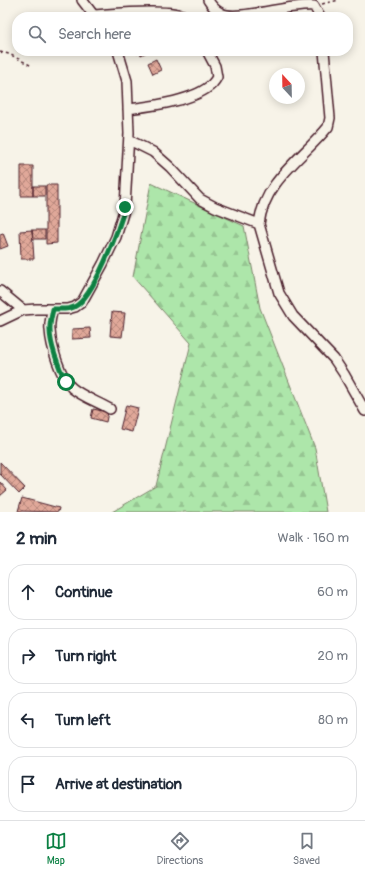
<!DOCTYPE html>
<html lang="en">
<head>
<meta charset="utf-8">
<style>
  body { margin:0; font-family:Pangolin,sans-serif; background:#f6f6f7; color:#1f2937 }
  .compass { position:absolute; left:269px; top:68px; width:36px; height:36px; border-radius:50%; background:#fff; box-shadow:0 2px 10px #0003; rotate:338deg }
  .stop { position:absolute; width:12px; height:12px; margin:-9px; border:3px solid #0b8043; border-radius:50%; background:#fff }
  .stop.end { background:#0b8043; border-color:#fff; box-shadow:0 1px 4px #0008 }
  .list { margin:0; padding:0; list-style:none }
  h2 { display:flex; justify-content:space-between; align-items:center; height:52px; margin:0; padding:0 16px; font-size:17px }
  h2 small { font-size:13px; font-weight:400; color:#747a83 }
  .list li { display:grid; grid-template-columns:26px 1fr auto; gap:12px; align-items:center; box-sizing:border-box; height:56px; margin:0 8px 8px; padding:0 8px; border:1px solid #e0e1e3; border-radius:16px }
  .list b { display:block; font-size:15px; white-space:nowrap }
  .list em { font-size:13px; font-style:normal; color:#747a83 }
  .icon { flex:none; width:22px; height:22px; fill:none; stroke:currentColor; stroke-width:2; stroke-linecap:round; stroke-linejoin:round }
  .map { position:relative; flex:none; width:365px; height:512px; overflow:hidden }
  .search { position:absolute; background:#fff; box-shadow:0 2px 10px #0003; left:12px; right:12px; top:12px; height:44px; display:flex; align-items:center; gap:10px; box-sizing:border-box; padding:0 14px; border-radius:16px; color:#747a83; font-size:15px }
  .sheet { height:308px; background:#fff }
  nav { display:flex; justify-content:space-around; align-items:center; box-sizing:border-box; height:56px; border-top:1px solid #e0e1e3; background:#fff; font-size:11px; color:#747a83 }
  nav a { display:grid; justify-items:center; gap:2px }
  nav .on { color:#0b8043 }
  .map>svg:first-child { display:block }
</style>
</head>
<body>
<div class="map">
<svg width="365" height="512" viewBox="0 0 365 512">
  <defs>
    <pattern id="forest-firs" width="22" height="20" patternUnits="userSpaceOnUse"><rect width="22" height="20" fill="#ade6aa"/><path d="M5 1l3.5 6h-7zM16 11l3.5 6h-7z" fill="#96c592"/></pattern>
    <pattern id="building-cross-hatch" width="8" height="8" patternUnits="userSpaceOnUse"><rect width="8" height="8" fill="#e0a899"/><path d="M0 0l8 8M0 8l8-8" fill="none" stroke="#b8887d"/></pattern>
  </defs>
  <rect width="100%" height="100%" fill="#f7f3e8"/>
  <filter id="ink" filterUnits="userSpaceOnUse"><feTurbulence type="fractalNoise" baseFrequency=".025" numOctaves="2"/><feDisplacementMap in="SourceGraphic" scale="8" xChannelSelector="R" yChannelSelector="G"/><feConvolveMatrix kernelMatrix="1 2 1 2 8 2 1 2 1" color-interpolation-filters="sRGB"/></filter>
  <g filter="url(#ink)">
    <path fill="url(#forest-firs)" stroke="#7c826a" d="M151,183L244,226L260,308L315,448L326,512H112L156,486L191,343L133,277Z"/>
    <path fill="url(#building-cross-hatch)" stroke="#4a1f2b" d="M136,51H149L141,55L140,53L137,54Z
      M156,59L161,70L153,74L148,63Z
      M21,166H33V196H21Z
      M46,185H57V243L46,244Z
      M33,186H45V196H33Z
      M32,230H45V239H33Z
      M32,230L34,259H21L20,231Z
      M3,233L8,246L0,249V234Z
      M112,312L125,313L122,337L110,336Z
      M90,328L91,338L72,339V329Z
      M126,405L138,408L132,432L120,429Z
      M93,409L108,412L106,422L91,418Z
      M0,462L25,488L19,494L0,474Z
      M0,482L7,490L0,496Z
      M22,498L59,508L58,512L18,511Z"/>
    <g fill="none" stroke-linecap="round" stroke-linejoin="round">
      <g stroke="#4a1f2b" stroke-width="12">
        <path id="minor" d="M82,0L95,17
          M208,0C211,5 215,10 221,13C236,22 292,3 314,6L320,17
          M94,15C112,14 174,8 186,17
          M324,51L330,118L328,127C303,158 264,181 259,224L279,293L293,316L334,359L344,374L365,411
          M128,109C151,106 195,101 212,84C214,82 216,79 217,77L215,66L207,51
          M129,140L153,152L170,167L200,199L215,207L259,224
          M0,291L23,310
          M53,309C51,316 49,323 50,330C51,346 60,377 72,388C83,397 98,402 110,409
          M0,321L23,310L36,309H68L75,307L82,302L103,264L116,237L125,207L129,133L127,81L118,51"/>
      </g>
      <path stroke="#4a1f2b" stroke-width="1.5" stroke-dasharray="3 3" stroke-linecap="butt" d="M322,4L339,0
        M0,52L9,54L32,66"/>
      <use href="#minor" stroke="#f7f3e8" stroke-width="9"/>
    </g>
  </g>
  <g fill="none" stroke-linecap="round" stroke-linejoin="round" filter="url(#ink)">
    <path stroke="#0b8043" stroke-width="5" d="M66,382C59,368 49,343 50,327C50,321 52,315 53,309C60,309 68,310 74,307C94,298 119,228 125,207"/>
  </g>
</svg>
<svg class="compass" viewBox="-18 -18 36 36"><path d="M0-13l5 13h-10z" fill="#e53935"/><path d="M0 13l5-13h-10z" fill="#747a83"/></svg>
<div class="stop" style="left:66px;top:382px"></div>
<div class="stop end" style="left:125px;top:207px"></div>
<div class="search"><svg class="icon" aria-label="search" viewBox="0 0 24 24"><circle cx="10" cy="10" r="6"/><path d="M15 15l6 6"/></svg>Search here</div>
</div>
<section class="sheet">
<h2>2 min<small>Walk · 160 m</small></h2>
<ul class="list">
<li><svg class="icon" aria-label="ahead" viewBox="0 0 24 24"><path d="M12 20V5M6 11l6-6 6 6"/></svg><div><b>Continue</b></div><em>60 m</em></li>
<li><svg class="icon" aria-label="right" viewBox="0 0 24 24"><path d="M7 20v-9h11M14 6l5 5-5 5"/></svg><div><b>Turn right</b></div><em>20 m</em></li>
<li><svg class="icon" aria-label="left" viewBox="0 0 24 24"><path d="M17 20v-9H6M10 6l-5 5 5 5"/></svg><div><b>Turn left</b></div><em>80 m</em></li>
<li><svg class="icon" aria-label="arrive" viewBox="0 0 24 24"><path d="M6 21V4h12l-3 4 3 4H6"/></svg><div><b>Arrive at destination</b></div></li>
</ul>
</section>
<nav>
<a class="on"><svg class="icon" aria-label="map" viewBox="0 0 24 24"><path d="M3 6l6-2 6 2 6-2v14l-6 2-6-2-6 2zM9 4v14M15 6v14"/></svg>Map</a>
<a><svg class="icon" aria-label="directions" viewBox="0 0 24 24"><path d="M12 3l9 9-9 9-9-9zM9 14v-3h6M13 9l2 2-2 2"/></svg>Directions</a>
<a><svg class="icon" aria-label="saved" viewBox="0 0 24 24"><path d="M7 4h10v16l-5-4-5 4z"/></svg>Saved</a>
</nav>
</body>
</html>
